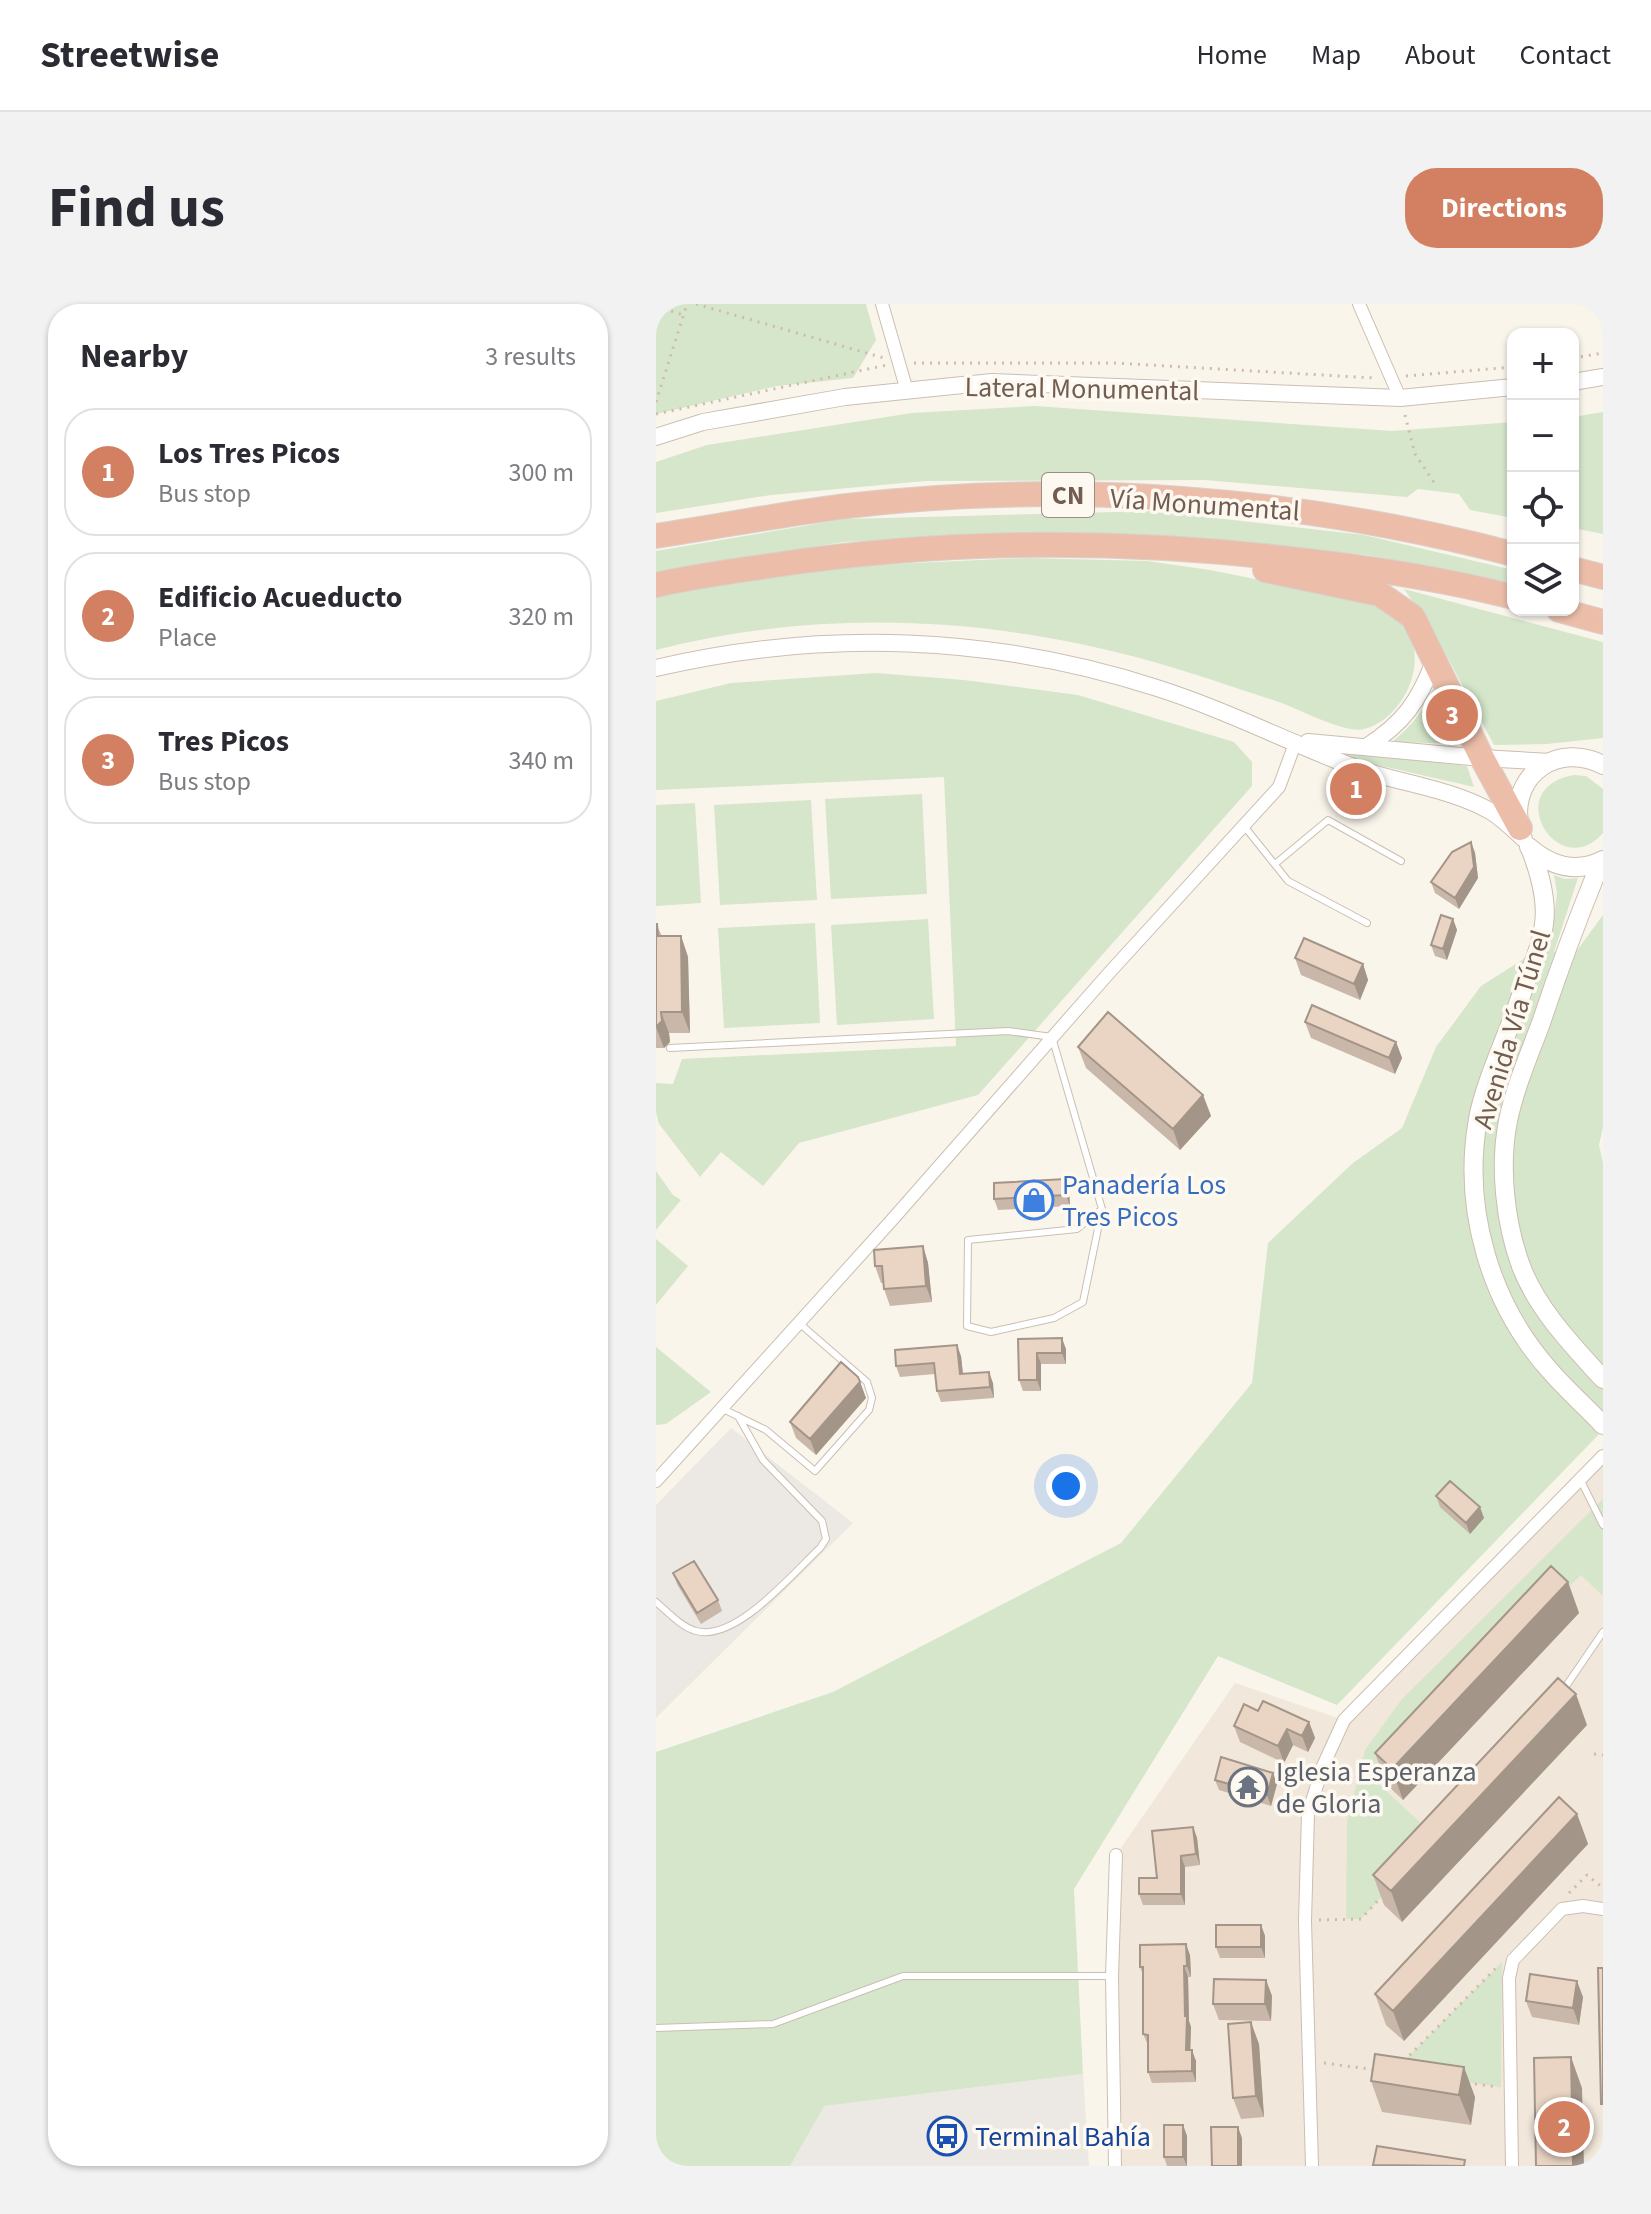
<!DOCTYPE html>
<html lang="en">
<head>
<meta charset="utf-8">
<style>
  body { margin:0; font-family:"Source Sans 3",sans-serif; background:#f2f2f3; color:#2b2b33 }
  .controls { position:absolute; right:24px; top:24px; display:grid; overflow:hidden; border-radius:16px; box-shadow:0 2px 6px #0004 }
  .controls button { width:72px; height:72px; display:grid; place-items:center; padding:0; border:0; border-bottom:2px solid #e1e1e2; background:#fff; color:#2b2b33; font:40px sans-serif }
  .you { position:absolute; left:410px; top:1182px; width:28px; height:28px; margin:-20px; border:6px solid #fff; border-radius:50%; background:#1a73e8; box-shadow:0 0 0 12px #1a73e833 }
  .badge { display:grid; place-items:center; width:52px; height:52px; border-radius:50%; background:#d37f61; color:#fff; font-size:26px; font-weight:700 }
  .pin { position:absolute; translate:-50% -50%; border:4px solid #fff; box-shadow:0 2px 8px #0006 }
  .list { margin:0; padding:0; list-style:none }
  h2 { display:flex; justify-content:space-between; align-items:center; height:104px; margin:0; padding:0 32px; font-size:34px }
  h2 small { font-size:26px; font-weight:400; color:#7c7c81 }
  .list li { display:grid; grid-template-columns:52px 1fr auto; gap:24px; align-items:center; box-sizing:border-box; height:128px; margin:0 16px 16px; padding:0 16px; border:2px solid #e1e1e2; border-radius:32px }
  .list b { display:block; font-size:30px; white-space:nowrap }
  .list p { margin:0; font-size:26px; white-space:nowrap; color:#7c7c81 }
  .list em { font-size:26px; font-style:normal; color:#7c7c81 }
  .icon { flex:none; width:44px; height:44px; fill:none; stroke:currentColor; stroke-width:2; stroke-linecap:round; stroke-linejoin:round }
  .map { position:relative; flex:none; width:947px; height:1862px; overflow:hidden; border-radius:32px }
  header { display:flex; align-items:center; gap:48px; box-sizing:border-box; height:112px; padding:0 40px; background:#fff; border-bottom:2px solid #e1e1e2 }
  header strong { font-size:38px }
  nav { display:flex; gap:44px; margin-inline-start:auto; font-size:28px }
  .intro { display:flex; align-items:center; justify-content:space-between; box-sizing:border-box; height:192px; padding:0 48px }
  h1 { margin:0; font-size:56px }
  .button { padding:20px 36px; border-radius:32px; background:#d37f61; color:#fff; font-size:28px; font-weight:700 }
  main { display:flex; gap:48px; padding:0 48px }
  aside { flex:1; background:#fff; border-radius:32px; box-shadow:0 2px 6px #0004 }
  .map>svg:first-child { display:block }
</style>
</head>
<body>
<header>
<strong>Streetwise</strong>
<nav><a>Home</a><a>Map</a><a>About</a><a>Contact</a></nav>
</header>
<div class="intro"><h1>Find us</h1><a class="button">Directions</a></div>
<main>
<aside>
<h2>Nearby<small>3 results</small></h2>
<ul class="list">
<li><span class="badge">1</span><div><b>Los Tres Picos</b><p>Bus stop</p></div><em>300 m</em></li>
<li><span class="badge">2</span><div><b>Edificio Acueducto</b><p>Place</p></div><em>320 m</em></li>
<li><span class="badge">3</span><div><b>Tres Picos</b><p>Bus stop</p></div><em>340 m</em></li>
</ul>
</aside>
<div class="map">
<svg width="947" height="1862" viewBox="0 0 947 1862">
  <rect width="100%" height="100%" fill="#faf5eb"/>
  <path fill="#f1e7da" d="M947,1152V1862H459L460,1551L579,1379L688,1416Z"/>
  <path fill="#ece8e3" d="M75,1124L197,1219L0,1414V1201Z
    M427,1770L433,1862H134L167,1802Z"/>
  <path fill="#d5e6cb" d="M0,0H210L220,36L197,74L121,82L0,110Z
    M379,102L736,127L857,118V214L814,206L803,190L762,185L751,193L549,176L270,177L115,191L0,209V158L51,141L256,109Z
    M947,108V230L917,224V113Z
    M500,207L708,231L857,266V283L712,251L501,233L348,230L188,238L0,269V247L189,215Z
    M370,254L491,257L554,266L721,300C736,309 746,316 754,333C770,365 744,417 708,425C689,430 643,405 623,398C577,383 531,367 484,354C327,312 158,305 0,346V293L14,289L120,270L194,262Z
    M748,285L947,338V434L891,440L838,441L778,328Z
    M220,369L308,376L422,391L578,438L596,458V482L322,791L143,839L107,882L65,848L44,873L3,820L0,808V779L17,780L26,755L300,742L288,473L0,486V397L75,379Z
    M778,382L803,440L736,438C757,421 768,406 778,382Z
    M684,447L811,462L818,483L691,454Z
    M918,471L930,472L947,485V529C903,580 843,484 918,471Z
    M266,490L271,590L175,595L169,495Z
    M155,496L161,596L64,601L58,501Z
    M39,499L45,599L0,602V501Z
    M898,571L909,575L922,574L898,648L917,652L947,611V823L943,841L947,859V1126L681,1401L562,1352L418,1585L427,1770L168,1802L134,1862H0V1448L177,1388L465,1239L596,1079L612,939L697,859L746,824L780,743L825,682L882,646L897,620L901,589Z
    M272,615L278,715L181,721L175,621Z
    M159,619L164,719L68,724L62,624Z
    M0,867L17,891L25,896L0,926Z
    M0,935L32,962L0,1001Z
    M0,1043L55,1088L10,1120L0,1121Z
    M947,1195V1292L925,1271L716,1474L781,1534L705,1615H690L691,1518L709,1446L746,1395Z
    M846,1658L845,1783L737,1768Z"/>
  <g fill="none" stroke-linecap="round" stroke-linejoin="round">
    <g stroke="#cbbeb2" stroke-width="8">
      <path id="service" d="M588,522L632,577L711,619
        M619,560L672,516L745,557
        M14,744L352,727L396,733L446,905L421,925L312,936L311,1022L335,1028L398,1014L427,998L446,905
        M67,1105L110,1126L159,1167L213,1106L216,1094L211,1078L143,1019
        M924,1175L947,1221
        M0,1298C12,1308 25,1323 40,1327C80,1338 136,1270 164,1244L170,1235L166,1217L107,1156L82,1112
        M906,1388L947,1328
        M0,1724L117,1720L247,1672H456"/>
    </g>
    <g stroke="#cbbeb2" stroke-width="14">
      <path id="minor" d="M226,0L251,87
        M703,0L744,94
        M0,1177L235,917L453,669L623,483L640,437
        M459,1862L456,1672L460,1551
        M656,1862L649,1617L652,1510L667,1462L688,1416L947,1152
        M856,1862L853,1674L857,1656L906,1605L927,1602L947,1605"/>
    </g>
    <g stroke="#cbbeb2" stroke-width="18">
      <path id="tertiary" d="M917,78L947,73
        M0,133L47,118L189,93L336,78L744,94L857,83
        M0,364C167,325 337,331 501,384C567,405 628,436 692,461C738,479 793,483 836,508C848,516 858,526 868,535
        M652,438L826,454L894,458
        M710,443C748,419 763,397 779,355"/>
    </g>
    <g stroke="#cdbeb0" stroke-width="20">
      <path id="secondary" d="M863,520C855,469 903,438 947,461
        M873,543C895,562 920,570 947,556
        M874,544C902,615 886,633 862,700C850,734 828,781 822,815C806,905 834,1001 896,1069C912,1087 930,1103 947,1121
        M947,559L940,570C920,619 902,668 885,719C873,751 859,783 852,817C843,862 849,919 865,962C881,1005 917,1042 947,1075"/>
    </g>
    <g stroke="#d8d2ce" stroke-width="26">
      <path id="motorway" d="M0,232C64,222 127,210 191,202C414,176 640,193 857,250
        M917,265L947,273
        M609,266L724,290L757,313L826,454L864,524
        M0,281C39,272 79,267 119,261C293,235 469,235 643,256C715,264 787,275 857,293
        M903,306L947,318"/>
    </g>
    <path stroke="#d1baa9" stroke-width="3" stroke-dasharray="2 6" stroke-linecap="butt" d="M40,0L228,54
      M0,2L27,11
      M917,54L947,49
      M258,59H459L718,74
      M750,72L857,63
      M0,98L31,0
      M0,110L231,61
      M749,111L759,150L779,180
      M938,1450L947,1451
      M913,1589L931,1571L947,1584
      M663,1616L705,1615L726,1592
      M748,1757L841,1663
      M668,1759L720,1766
      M811,1779L843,1783"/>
    <use href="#service" stroke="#fff" stroke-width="6"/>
    <use href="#minor" stroke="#fff" stroke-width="12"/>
    <use href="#tertiary" stroke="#fff" stroke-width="16"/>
    <use href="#secondary" stroke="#fff" stroke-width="18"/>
    <use href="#motorway" stroke="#ecbeaa" stroke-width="24"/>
  </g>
  <path fill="#c9b7a9" d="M815,538L819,549L822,574L803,605L779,589L775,578Z
    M797,615L801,626L791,656L779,652L775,641Z
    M0,620L6,632H25L32,653L34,729H13L14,738L8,744H0Z
    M639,654L707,660L712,676L704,696L645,671Z
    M649,718L740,738L746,754L739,770L655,734Z
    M422,743L547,791L555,812L524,846L430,764Z
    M413,886L414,902L342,906L338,895Z
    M267,942L272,959L276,998L234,1002L228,985V979H225L219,962Z
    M362,1035L410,1045V1060H385V1087H367L363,1076Z
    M305,1052L307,1070L337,1079L338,1094L285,1098L281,1087L279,1070L244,1073L240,1062Z
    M202,1073L210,1094L160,1151L140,1134L134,1118Z
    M780,1192L828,1214L814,1230L784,1203Z
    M17,1269L62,1296L66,1307L45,1320L21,1280Z
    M912,1278L923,1309L747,1496L730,1480L719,1449Z
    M602,1407L653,1418L659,1434L652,1448L637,1441L628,1459L584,1438L578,1422Z
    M931,1421L746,1618L728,1601L717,1571Z
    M559,1476L621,1480L615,1502L563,1486Z
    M921,1510L932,1540L748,1737L730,1721L719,1690Z
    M537,1523L541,1534L544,1561L529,1563V1601H487L483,1590L501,1574Z
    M605,1621L609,1632V1654H564L560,1643Z
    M534,1651L535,1673H532L533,1717L535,1723L534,1746L540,1757V1778L496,1779L492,1768V1741L487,1730V1671L484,1663Z
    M610,1676L616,1692L615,1717L563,1716L557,1700Z
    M927,1693L923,1721L876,1713L870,1697Z
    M603,1740L608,1813L585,1815L577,1794Z
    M715,1777L819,1793L815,1821L726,1808Z
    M527,1821L531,1832V1862H511L508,1853Z"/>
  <path fill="#a49589" d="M815,538L819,549L822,574L803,605L799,594Z
    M797,615L801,626L791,656L787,645Z
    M25,632L32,653L34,729L26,708Z
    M707,660L712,676L704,696L698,680Z
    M5,708L13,729L14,738L8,744L0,723Z
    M740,738L746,754L739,770L733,754Z
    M547,791L555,812L524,846L517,825Z
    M409,875L413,886L414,902L410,891Z
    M267,942L272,959L276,998L270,982Z
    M406,1034L410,1045V1060L406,1049Z
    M301,1041L305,1052L308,1081L304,1070Z
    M381,1049L385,1060V1087L381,1076Z
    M333,1068L337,1079L338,1094L334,1083Z
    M204,1078L210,1094L160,1151L154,1135Z
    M824,1203L828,1214L814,1230L810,1219Z
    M912,1278L923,1309L747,1496L736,1465Z
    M920,1390L931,1421L746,1618L735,1587Z
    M653,1418L659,1434L652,1448L646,1432Z
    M631,1425L637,1441L628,1459L622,1442Z
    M617,1469L621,1480L615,1502L611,1491Z
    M921,1510L932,1540L748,1737L737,1707Z
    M537,1523L541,1534L544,1561L540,1550Z
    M525,1552L529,1563V1601L525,1590Z
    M605,1621L609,1632V1654L605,1643Z
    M530,1640L534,1651L535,1673L531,1662Z
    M528,1662L532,1673L533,1717L535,1723L534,1757L530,1746Z
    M610,1676L616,1692L615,1717L609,1700Z
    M921,1677L927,1693L923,1721L917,1704Z
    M595,1718L603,1740L608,1813L600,1792Z
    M536,1746L540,1757V1778L536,1767Z
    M915,1753L926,1784L928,1862H917Z
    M808,1763L819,1793L815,1821L803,1791Z
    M527,1821L531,1832V1862L527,1853Z
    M582,1823L586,1834V1862H582Z"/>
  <path fill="#ead5c4" stroke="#a49589" stroke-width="2" d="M815,538L818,563L799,594L775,578L796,548Z
    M785,611L797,615L787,645L775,641Z
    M0,620H1L2,632H25L26,708H5L6,717L0,723Z
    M648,634L707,660L698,680L639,654Z
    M656,701L740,738L733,754L649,718Z
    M452,708L547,791L517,825L422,743Z
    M409,875L410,891L338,895V879Z
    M267,942L270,982L228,985L226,962H219L218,946Z
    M406,1034V1049H381V1076H363L362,1035Z
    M301,1041L304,1070L333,1068L334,1083L281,1087L278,1059L240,1062L239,1046Z
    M185,1058L202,1073L204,1078L154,1135L134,1118Z
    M794,1177L824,1203L810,1219L780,1192Z
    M38,1257L62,1296L41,1309L17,1269Z
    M895,1262L912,1278L736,1465L719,1449Z
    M902,1374L920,1390L735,1587L717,1571Z
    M607,1397L653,1418L646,1432L631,1425L622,1442L578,1422L588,1400L602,1407Z
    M565,1453L617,1469L611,1491L559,1476Z
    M903,1493L921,1510L737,1707L719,1690Z
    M537,1523L540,1550L525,1552V1590H483V1574H501L496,1527Z
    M560,1621H605V1643H560Z
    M530,1640L531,1662H528L529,1712H531L530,1746H536V1767L492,1768V1731L487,1730V1663H484V1641Z
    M942,1664H947V1800H945Z
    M874,1670L921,1677L917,1704L870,1697Z
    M558,1675L610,1676L609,1700H557Z
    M595,1718L600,1792L577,1794L572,1720Z
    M719,1750L808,1763L803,1791L715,1777Z
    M915,1753L917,1862H880L878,1754Z
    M508,1821H527V1853H508Z
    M555,1823H582V1862H556Z
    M721,1842L809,1856L808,1862L717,1861Z"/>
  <defs>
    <g id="shop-ring" transform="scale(2)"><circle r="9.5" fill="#fdf9f1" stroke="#3f7fe0" stroke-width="1.5"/><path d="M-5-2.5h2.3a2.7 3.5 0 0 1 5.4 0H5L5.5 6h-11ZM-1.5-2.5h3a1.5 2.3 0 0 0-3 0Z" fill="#3f7fe0"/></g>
    <g id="temple-ring" transform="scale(2)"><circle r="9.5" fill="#fdf9f1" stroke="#6b7280" stroke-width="1.5"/><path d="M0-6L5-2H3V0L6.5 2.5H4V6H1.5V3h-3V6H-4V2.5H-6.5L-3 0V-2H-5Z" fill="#6b7280"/></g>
    <g id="bus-ring" transform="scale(2)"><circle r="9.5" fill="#fdf9f1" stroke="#1a4fb4" stroke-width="1.5"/><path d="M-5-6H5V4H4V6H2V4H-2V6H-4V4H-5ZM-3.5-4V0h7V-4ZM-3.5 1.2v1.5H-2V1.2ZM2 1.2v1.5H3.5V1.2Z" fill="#1a4fb4"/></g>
  </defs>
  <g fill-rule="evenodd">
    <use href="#shop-ring" x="378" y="896"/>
    <use href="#temple-ring" x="592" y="1483"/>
    <use href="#bus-ring" x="291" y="1832"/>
  </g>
  <g text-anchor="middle" stroke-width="7" stroke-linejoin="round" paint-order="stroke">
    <rect fill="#fdf9f1" stroke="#9c8c81" stroke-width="2" x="386" y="169" width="52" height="44" rx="6"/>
    <g font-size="26" font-weight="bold" fill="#725e51">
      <text x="412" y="200">CN</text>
    </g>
    <g font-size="28" fill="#725e51" stroke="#fdf9f1">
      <text transform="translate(426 84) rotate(1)" y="10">Lateral Monumental</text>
      <text transform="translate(549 200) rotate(4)" y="10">Vía Monumental</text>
      <text transform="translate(855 725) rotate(-73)" y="10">Avenida Vía Túnel</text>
    </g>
    <g font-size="28" fill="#366cbe" stroke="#fdf9f1" text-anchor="start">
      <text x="406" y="890">Panadería Los<tspan x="406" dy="32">Tres Picos</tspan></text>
    </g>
    <g font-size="28" fill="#5b616d" stroke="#fdf9f1" text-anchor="start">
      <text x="620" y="1477">Iglesia Esperanza<tspan x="620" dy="32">de Gloria</tspan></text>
    </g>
    <g font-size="28" fill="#164399" stroke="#fdf9f1" text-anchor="start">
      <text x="319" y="1842">Terminal Bahía</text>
    </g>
  </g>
</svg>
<div class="controls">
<button>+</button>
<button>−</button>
<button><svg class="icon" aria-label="locate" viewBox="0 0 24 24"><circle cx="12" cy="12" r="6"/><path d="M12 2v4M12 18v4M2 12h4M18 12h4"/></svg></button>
<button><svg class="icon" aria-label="layers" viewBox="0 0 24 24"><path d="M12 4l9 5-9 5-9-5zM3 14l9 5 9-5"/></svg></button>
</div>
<div class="you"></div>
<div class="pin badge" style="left:700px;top:485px">1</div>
<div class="pin badge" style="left:908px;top:1823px">2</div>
<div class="pin badge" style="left:796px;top:411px">3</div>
</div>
</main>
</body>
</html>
